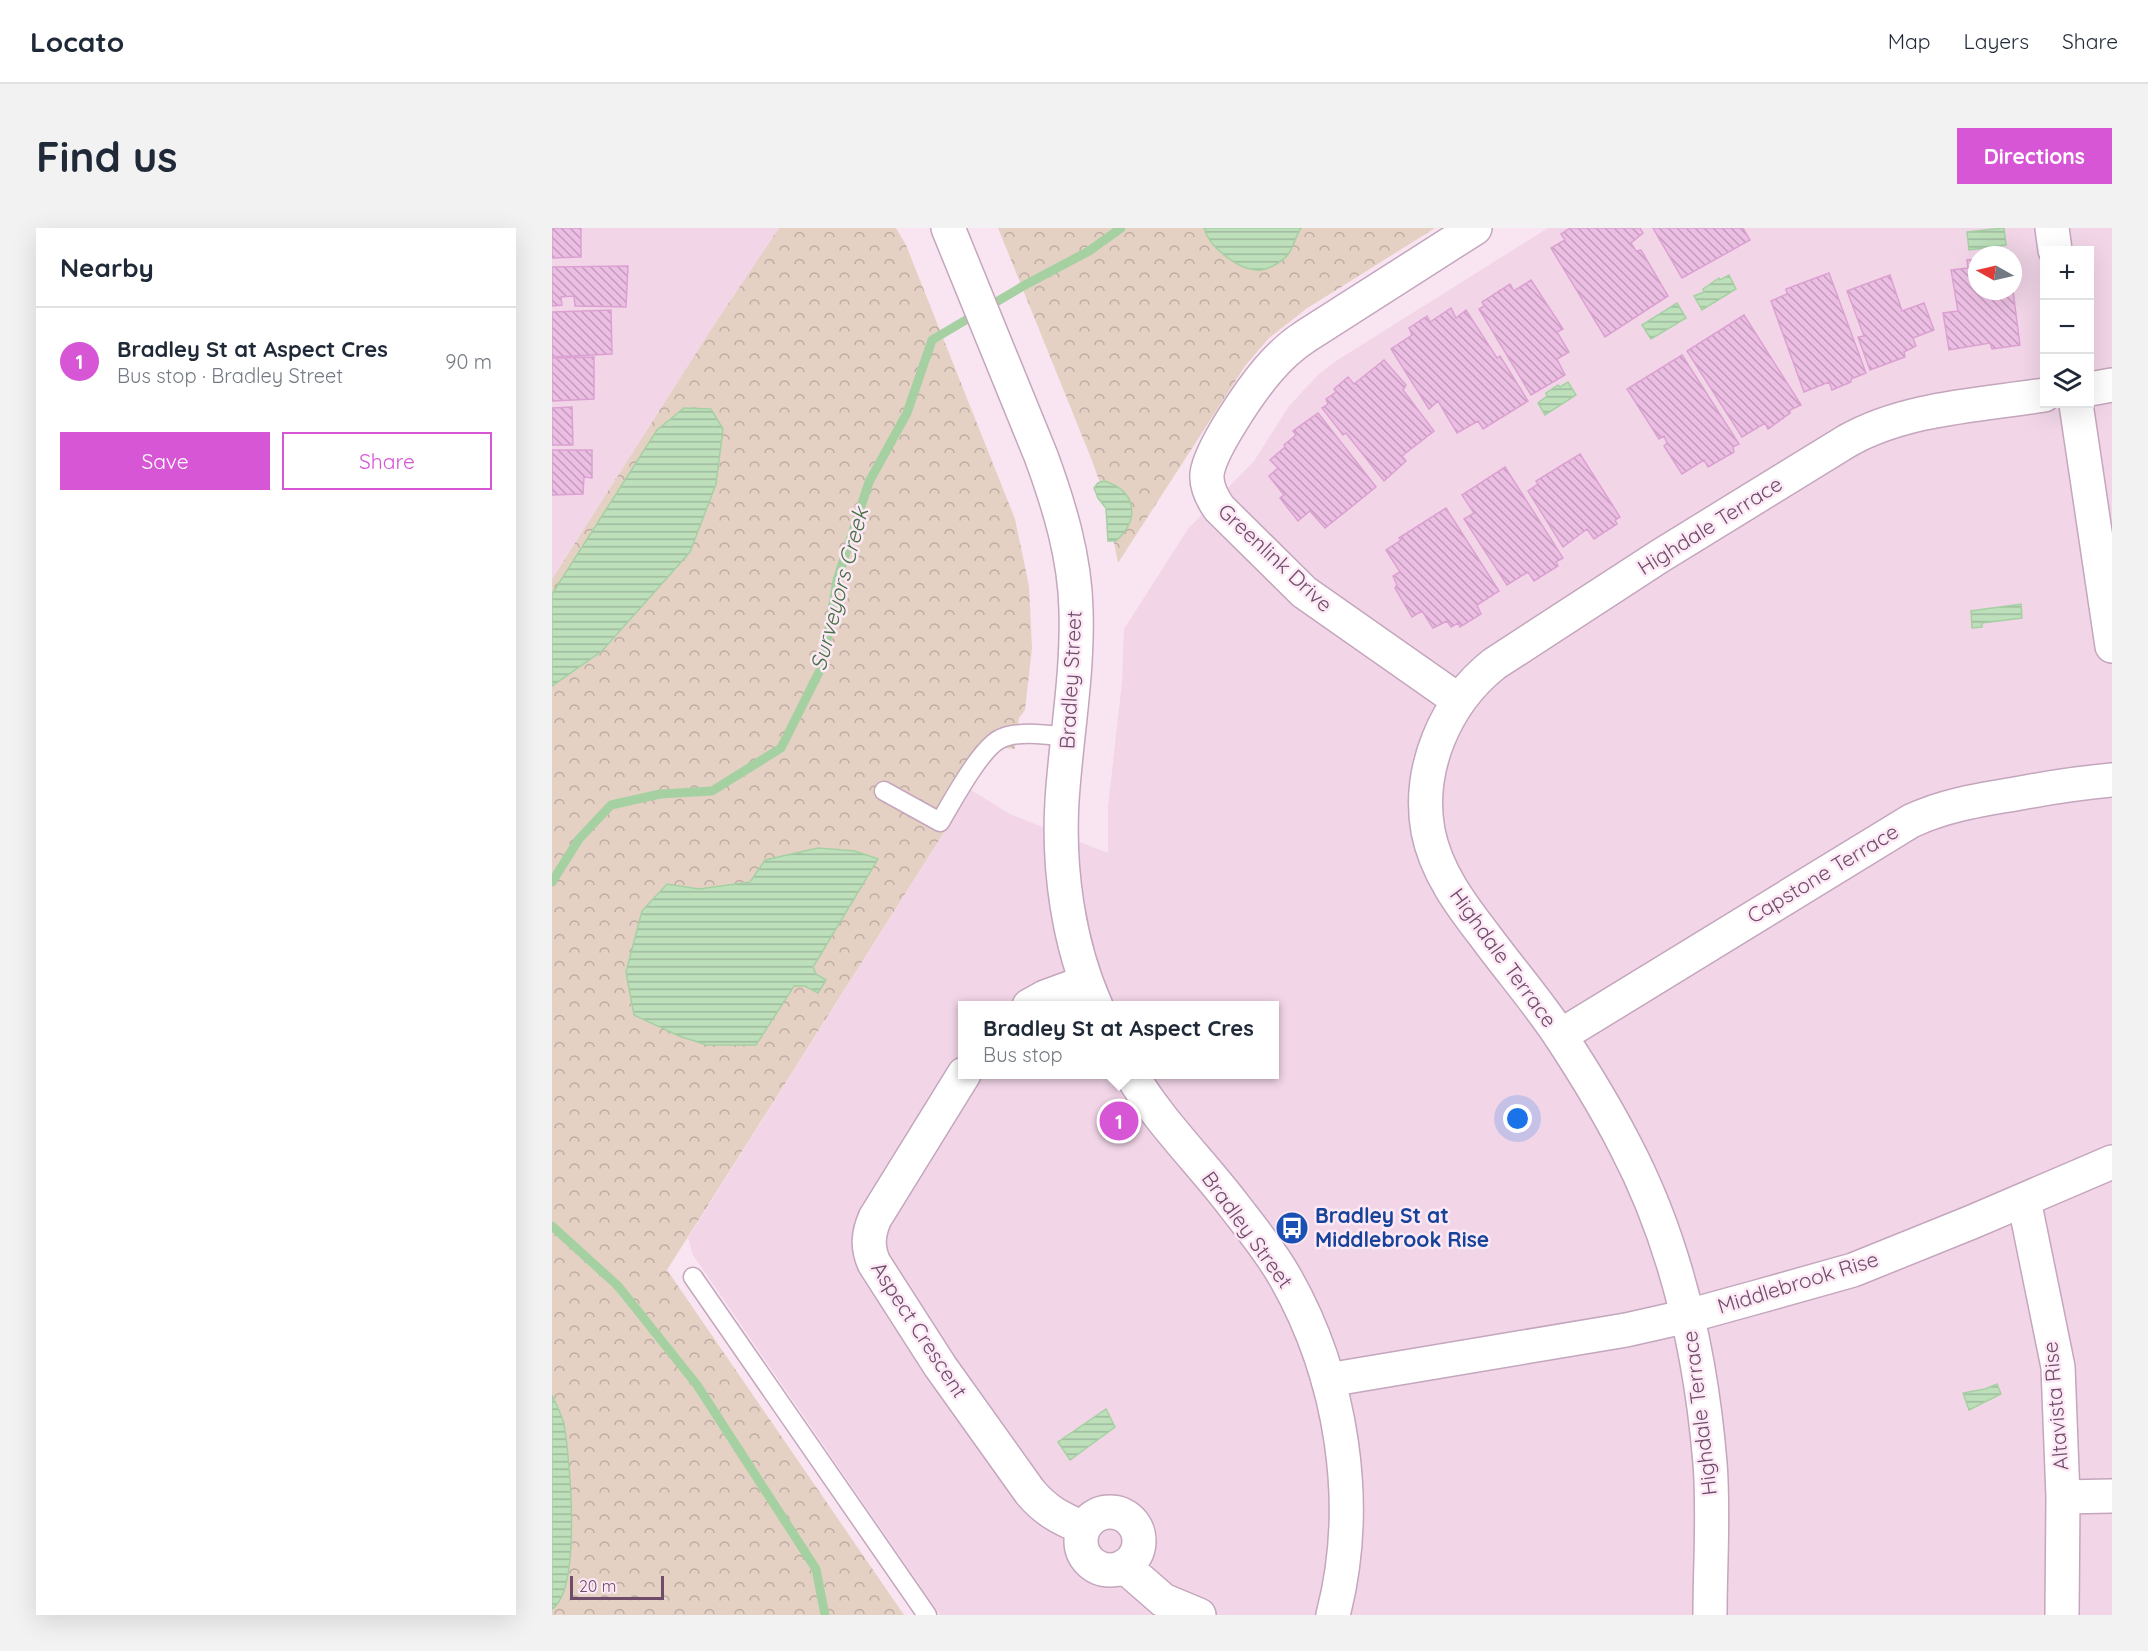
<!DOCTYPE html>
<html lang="en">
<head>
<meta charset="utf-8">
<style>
  body { margin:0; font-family:Quicksand,sans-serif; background:#f2f2f3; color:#1f2937 }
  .controls { position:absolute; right:18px; top:18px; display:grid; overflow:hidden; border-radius:0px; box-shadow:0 6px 24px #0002 }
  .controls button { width:54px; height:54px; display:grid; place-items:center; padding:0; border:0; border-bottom:2px solid #e0e1e3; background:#fff; color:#1f2937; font:30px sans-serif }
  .compass { position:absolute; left:1416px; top:18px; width:54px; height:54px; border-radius:50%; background:#fff; box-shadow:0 6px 24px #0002; rotate:278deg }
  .scale { position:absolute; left:18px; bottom:15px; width:94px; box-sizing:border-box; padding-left:6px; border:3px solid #6f4c6a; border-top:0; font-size:16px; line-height:21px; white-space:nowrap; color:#6f4c6a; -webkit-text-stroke:4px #fde9f5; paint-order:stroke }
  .you { position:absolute; left:966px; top:891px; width:21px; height:21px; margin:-15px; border:4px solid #fff; border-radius:50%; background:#1a73e8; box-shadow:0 0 0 9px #1a73e833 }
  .badge { display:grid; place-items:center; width:39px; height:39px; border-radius:50%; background:#d656d5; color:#fff; font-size:20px; font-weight:700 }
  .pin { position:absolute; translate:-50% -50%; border:3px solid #fff; box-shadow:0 2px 6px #0006 }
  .popup { position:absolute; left:406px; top:773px; width:321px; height:78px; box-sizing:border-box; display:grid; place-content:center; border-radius:0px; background:#fff; filter:drop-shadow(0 2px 4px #0005); font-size:20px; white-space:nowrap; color:#747a83 }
  .popup b { font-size:22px; color:#1f2937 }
  .popup::after { content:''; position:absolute; left:50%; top:100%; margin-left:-12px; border:12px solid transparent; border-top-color:#fff }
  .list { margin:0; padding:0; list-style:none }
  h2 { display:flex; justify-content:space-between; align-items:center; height:78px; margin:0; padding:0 24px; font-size:26px }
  h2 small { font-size:20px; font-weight:400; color:#747a83 }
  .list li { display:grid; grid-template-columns:39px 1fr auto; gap:18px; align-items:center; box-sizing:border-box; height:108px; padding:0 24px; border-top:2px solid #e0e1e3 }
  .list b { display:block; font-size:22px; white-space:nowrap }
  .list p { margin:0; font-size:20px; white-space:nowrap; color:#747a83 }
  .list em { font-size:20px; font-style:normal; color:#747a83 }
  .actions { display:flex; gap:12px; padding:18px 24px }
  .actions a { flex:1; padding:14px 0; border:2px solid #d656d5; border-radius:0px; text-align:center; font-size:21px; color:#d656d5 }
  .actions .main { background:#d656d5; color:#fff }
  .icon { flex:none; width:33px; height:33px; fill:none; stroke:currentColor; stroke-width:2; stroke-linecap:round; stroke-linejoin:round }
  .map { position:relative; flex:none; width:1560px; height:1387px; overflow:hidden; border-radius:0px }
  header { display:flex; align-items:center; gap:36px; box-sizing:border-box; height:84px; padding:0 30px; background:#fff; border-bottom:2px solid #e0e1e3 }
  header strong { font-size:28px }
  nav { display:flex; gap:33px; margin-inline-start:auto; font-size:21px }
  .intro { display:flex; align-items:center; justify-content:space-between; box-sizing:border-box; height:144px; padding:0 36px }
  h1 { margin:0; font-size:42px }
  .button { padding:15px 27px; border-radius:0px; background:#d656d5; color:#fff; font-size:21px; font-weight:700 }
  main { display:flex; gap:36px; padding:0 36px }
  aside { flex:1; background:#fff; border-radius:0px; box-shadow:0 6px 24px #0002 }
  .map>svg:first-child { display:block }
</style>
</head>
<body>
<header>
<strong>Locato</strong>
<nav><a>Map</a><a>Layers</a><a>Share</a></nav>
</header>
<div class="intro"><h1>Find us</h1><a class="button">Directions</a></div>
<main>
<aside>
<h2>Nearby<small></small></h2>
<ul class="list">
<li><span class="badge">1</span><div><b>Bradley St at Aspect Cres</b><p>Bus stop · Bradley Street</p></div><em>90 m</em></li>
</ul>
<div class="actions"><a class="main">Save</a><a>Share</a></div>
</aside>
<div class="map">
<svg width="1560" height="1387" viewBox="0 0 1560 1387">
  <defs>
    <pattern id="park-crowns" width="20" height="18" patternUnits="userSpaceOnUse" patternTransform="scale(1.5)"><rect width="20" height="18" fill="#e5d1c4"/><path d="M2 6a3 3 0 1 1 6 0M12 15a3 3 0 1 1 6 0" fill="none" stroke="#beaca3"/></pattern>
    <pattern id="water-rules" width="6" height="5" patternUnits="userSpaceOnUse" patternTransform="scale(1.5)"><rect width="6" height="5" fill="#bde0bb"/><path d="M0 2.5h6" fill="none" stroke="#9eb89c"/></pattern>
    <pattern id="building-back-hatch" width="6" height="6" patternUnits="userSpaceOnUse" patternTransform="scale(1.5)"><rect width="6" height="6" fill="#ecbee3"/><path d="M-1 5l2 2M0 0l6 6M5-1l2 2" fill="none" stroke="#c39dbc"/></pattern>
  </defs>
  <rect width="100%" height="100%" fill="#f9e4f1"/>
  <path fill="#f2d6e8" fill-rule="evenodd" d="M0,0H227L160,100L0,351Z
    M996,0H1560V1387H388L141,1027L136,1010L419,562L458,586L556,625V579L570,454L572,401L636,301L702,233L737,178L767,146L784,133ZM1492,22H1538V176H1492ZM1425,27H1461V63H1425ZM411,778H723V846H411Z"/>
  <path fill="url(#park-crowns)" d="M227,0H344L354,17L463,291L477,358L480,420L473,482L467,490L463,521L452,520L441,527L115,1042L352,1387H0V351L160,100Z
    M446,0H883L754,81L717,110L693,138L566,335L553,269L539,230Z"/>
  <path fill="url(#water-rules)" stroke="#a5d1a2" stroke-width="1.5" d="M652,0H749C743,9 741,22 734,29C729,34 717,41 709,42C688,44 657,19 652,0Z
    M1452,0L1454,17L1417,22L1415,4Z
    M1177,47L1184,61L1150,82L1142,68L1152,64L1151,61L1167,50L1168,52Z
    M1125,75L1134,90L1099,111L1090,97Z
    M1016,154L1024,167L993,187L986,175L995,168L994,165L1006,157L1008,159Z
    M132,180L159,181L171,201L164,256L138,324L50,423L0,458V366L105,202Z
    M552,253C585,263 588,291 564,313H556L554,280L546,270L542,260L546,255Z
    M1469,376L1470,390L1430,395V399L1420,400L1419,383Z
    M266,620L303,623L326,631L261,739L264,746L274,752L266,765L253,758H242L204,817H155L127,808L82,787L74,744L90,683L115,656L147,661L198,654L213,632Z
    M1445,1156L1449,1166L1417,1182L1411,1165L1433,1161Z
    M0,1167C4,1176 10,1187 12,1197C18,1230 30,1362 0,1381Z
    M554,1181L563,1199L518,1232L506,1214Z"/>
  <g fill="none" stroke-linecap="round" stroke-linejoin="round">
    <path stroke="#a5d1a2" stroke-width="9" d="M0,654L27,611L59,577L108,566L160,563L229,520L271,436L285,352L317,254L355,185L380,112L473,57L537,23L569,0
      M0,998L66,1058L145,1157L264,1341L273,1387"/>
  </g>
  <path fill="url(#building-back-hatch)" stroke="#dca1d2" stroke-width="1.5" d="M0,0H29V29L0,30Z
    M1018,0H1088L1091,5L1079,15L1084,23L1089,22L1116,68L1053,109L999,20L1013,12L1009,6Z
    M1101,0H1191L1198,12L1130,50Z
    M1425,31V63H1461L1468,117L1440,121L1438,115L1397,122L1391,85L1406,83L1399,42L1416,40L1415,32Z
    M76,38L74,79L23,78L22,68L9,69L10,77L0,78V39Z
    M1277,45L1314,145L1299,151V154L1280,162L1277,154L1252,164L1219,73L1235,66L1234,61Z
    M1338,47L1350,83L1372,75L1382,102L1361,110L1364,118L1352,124L1353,129L1318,142L1306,109L1312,108L1295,63Z
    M979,52L1011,101L1005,104L1017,124L1005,131L1013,147L979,167L927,81L932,78L930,74L958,56L962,63Z
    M899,80L904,90L914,82L945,130L948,128L976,173L931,201L926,193L905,205L886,173L877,181L839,121L860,107L857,100L875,88L878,94Z
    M59,82L60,126L0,129V84Z
    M1192,87L1249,177L1238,182V185L1216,201L1213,195L1190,209L1135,123Z
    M1130,127L1187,216L1181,219L1182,224L1156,239L1152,232L1130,246L1112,218L1115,215L1112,208L1107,211L1075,161Z
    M42,129V171L0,173V130Z
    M832,132L854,157L851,162L882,203L850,228L854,233L832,253L794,205L791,207L770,180L776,176L774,171L784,164L782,161L796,149L802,156Z
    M20,179L21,217H0V180Z
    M766,185L824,259L773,300L758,283L746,293L728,270L732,267L717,248L726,240L718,232L733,219L732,217L744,207L741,203Z
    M0,222H40V250L32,249L31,266L0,267Z
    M1028,226L1068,289L1063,292L1065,296L1042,311L1035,301L1011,319L976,263L986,256L984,253Z
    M953,239L1011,330L1004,334L1006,338L982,353L976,344L955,357L912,291L922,285L910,267Z
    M894,280L947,363L925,377L929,386L908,399L906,395L899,399L895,393L881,400L870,383L860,389L843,360L845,357L841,348L848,344L834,322L849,312L847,310Z"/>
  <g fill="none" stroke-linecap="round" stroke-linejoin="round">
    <g stroke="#c4a6bd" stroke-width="21">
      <path id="service" d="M332,563L388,594C400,574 428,521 448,511C465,502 498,507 517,509
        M141,1049L375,1387"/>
    </g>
    <g stroke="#c4a6bd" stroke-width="36">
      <path id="minor" d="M1500,0L1503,22
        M1538,161L1560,157
        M1524,176L1560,418
        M906,472L752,364L667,280C660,270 654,259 655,246C658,221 699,162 716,142C727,129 740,117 754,108L923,0
        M477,778L493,769L534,754
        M1008,808L1359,593C1393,577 1427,572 1463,566C1495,560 1527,555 1560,552
        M412,846L323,990C316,1006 315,1019 322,1035L388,1138L478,1264C494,1283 508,1290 531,1300
        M1472,972L1506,1139L1511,1269L1510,1387
        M776,1152L1074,1102L1136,1088L1205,1069L1301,1042L1420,994L1560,934
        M1511,1269L1560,1268
        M529 1313a29 29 0 1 1 58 0a29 29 0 1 1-58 0Z
        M572,1338L611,1372L647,1387
        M1158,1387C1158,1337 1162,1285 1158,1235C1149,1127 1124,1014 1073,917C1054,880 1032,844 1009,809C986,774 958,742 933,708C909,677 884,644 876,603C865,541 893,475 942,436L1108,328L1295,213C1353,180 1427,177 1492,167"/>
    </g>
    <g stroke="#c4a6bd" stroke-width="36">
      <path id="tertiary" d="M396,0L489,228C507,277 523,329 524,382C526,447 514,509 510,573C506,640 516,715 544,778
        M579,846C608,895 649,934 683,979C700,1001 719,1024 733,1049C790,1149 810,1276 781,1387"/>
    </g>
    <use href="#service" stroke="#fff" stroke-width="18"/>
    <use href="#minor" stroke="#fff" stroke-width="33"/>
    <use href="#tertiary" stroke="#fff" stroke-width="33"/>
  </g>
  <defs>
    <g id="bus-disc" transform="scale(1.725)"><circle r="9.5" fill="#1a4fb4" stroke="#fde9f5"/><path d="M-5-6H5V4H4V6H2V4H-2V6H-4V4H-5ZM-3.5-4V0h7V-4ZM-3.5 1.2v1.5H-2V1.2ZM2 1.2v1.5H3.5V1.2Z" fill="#fff"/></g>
  </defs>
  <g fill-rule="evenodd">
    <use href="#bus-disc" x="740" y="1000"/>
  </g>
  <g text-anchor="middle" stroke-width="5" stroke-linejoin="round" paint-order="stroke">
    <g font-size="21" fill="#6f4c6a" stroke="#fde9f5">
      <text transform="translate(1158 298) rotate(-32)" y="7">Highdale Terrace</text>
      <text transform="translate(723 330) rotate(43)" y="7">Greenlink Drive</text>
      <text transform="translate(519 452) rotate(-87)" y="7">Bradley Street</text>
      <text transform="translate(1271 646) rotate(-31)" y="7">Capstone Terrace</text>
      <text transform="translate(951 730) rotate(54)" y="7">Highdale Terrace</text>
      <text transform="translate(695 1002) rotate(54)" y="7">Bradley Street</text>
      <text transform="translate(1246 1055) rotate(-17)" y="7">Middlebrook Rise</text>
      <text transform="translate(367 1102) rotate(57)" y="7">Aspect Crescent</text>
      <text transform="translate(1504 1178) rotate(-95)" y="7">Altavista Rise</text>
      <text transform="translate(1148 1185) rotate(-97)" y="7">Highdale Terrace</text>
    </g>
    <g font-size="21" font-weight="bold" fill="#164399" stroke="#fde9f5" text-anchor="start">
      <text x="763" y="995">Bradley St at<tspan x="763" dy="24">Middlebrook Rise</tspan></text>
    </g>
    <g font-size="22" font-style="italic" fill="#457242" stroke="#fde9f5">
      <text transform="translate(287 361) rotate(-75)" y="8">Surveyors Creek</text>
    </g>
  </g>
</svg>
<div class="controls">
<button>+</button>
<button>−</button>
<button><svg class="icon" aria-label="layers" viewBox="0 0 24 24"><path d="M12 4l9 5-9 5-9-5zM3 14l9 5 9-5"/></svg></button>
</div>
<svg class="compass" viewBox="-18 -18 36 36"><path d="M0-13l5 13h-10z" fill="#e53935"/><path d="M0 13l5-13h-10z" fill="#747a83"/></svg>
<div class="scale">20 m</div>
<div class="you"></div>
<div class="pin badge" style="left:567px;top:893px">1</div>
<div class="popup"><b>Bradley St at Aspect Cres</b>Bus stop</div>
</div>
</main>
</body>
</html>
